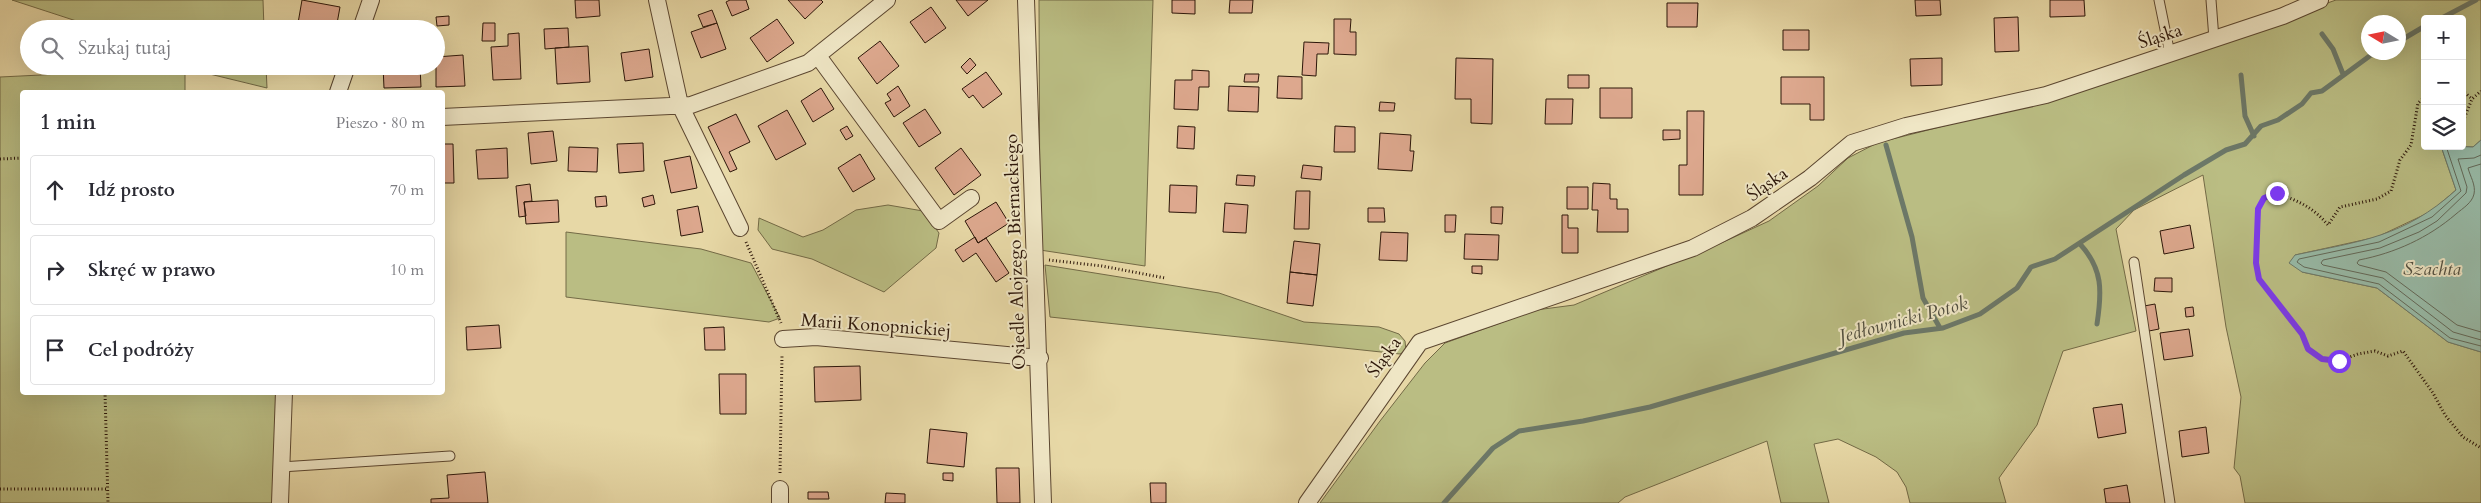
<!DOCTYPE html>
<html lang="pl">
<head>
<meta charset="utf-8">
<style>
  body { margin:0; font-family:Cardo,serif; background:#f7f7f7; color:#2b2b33 }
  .controls { position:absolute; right:15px; top:15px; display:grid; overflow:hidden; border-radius:5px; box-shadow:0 5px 20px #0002 }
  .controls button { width:45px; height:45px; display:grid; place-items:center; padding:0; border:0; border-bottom:1px solid #e1e1e2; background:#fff; color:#2b2b33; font:25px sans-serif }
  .compass { position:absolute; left:2361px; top:15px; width:45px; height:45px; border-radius:50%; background:#fff; box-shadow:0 5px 20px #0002; rotate:280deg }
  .stop { position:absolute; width:15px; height:15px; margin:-11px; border:4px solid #7c3aed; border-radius:50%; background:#fff }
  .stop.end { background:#7c3aed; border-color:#fff; box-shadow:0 1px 5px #0008 }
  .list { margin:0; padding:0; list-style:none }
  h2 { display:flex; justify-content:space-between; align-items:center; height:65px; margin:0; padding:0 20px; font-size:21px }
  h2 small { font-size:16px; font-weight:400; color:#7c7c81 }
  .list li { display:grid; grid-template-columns:32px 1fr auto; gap:15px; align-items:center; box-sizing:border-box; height:70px; margin:0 10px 10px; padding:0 10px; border:1px solid #e1e1e2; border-radius:5px }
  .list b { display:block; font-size:19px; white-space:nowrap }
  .list em { font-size:16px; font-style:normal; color:#7c7c81 }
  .icon { flex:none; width:28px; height:28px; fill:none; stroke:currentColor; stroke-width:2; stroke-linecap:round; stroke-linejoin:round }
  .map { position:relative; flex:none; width:2481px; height:503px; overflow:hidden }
  .search { position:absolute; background:#fff; box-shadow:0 5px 20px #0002; left:20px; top:20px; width:425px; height:55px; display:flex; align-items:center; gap:12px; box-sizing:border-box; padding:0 18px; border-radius:28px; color:#7c7c81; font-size:19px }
  .panel { position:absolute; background:#fff; box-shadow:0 5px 20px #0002; left:20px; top:90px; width:425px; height:305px; border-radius:5px }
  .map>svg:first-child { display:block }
</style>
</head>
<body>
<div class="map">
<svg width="2481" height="503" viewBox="0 0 2481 503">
  <rect width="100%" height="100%" fill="#e7d8a6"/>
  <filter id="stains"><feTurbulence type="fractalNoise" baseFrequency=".004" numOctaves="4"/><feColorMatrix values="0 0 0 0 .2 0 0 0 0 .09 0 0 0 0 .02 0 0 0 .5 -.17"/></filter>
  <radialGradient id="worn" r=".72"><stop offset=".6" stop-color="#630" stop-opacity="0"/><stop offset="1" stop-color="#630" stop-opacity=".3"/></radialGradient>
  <path fill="#babd83" stroke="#736a46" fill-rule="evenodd" d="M12,0H263L264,29H101Z
    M1039,0H1153L1145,266L1040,250Z
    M2336,0H2481V140L2473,147L2454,146H2462V19H2425V146H2441L2456,190L2430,212L2377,237L2295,255L2302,272L2377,288L2448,342L2481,352V503H2245L2240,476L2234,468L2241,397L2226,327L2203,175L2134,210L2116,229L2136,331L2063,351L2037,425L1999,478L2006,503H1910L1906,487L1897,472L1876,457L1838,439L1814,444L1829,503H1781L1767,441L1625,497L1618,503H1320L1380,421L1425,363L1445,343L1536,310L1574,305L1719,244L1769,221L1818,186L1848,158L1877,143L2069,94ZM2368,22H2398V52H2368Z
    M182,66H266L267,88L185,68V92H22V392L277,393L273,503H0V77L184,68Z
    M888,205L923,211L939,233L936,248L884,292L812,259L772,249L758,230L759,218L803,237L823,230L856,210Z
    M566,232L701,249L751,263L780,318L769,322L566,297Z
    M1045,265L1219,293L1304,322L1379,327L1399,334L1405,341L1406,351L1400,354L1050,317Z"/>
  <path fill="#97baa7" stroke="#6c7868" d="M2481,140V352L2448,342L2377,288L2302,272L2289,263L2295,255C2361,241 2404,237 2456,190L2441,146L2473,147Z"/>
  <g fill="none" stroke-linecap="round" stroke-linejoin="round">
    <path stroke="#626858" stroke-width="1" d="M2446,146L2461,191L2432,217L2379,242L2299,259L2297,262L2304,267L2379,284L2450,338L2481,346
      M2481,155L2474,158L2458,159L2467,187L2466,193L2437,221L2419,232L2380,248L2323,260L2321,263L2323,265L2383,278L2453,332L2481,340
      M2481,164L2468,168C2470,176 2476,185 2474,194C2472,203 2463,208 2456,214C2428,238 2395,253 2359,260L2357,263L2359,265L2386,272L2457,325L2481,332"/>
    <path stroke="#6c7868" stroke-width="5" d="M2440,19L2476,0
      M2322,34L2333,49L2343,74
      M2398,42L2425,26
      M2241,75L2245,116L2254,136
      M1886,145L1912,237L1923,298L1940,328
      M2080,244C2103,269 2102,291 2097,324
      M1444,503L1493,448L1519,431L1583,421L1650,407L1904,333L1943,328L1980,314L2017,288L2031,267L2055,259L2184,175L2226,150L2245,144L2261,126L2278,120L2302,104L2311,93L2322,91L2371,55L2385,52"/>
  </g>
  <path fill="#dda88e" stroke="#2c1609" d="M302,0L340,7L336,29H297Z
    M575,0H599L600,16L576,18Z
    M730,0H746L749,9L732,16L726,2Z
    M788,0H821L823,2L805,19Z
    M956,0H988L968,16Z
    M1172,0H1195V14L1172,13Z
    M1230,0H1253L1252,13H1229Z
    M1915,0H1940L1941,15L1916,16Z
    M2050,0H2084L2085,16L2050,17Z
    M1667,3H1698L1697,27H1667Z
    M931,7L946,28L925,43L910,22Z
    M712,10L717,23L703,27L698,15Z
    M449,16V25L437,26L436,17Z
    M2018,17L2019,51L1995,52L1994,18Z
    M777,19L794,43L767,62L750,38Z
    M1334,19H1351L1350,32H1356V55L1334,54Z
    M483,23H495V41H482Z
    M717,23L726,49L701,58L691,32Z
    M422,26L423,29H382V27Z
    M568,28L569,47L545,49L544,29Z
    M1783,30H1809V50H1783Z
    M519,33L521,79L493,80L491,47L508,46V34Z
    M880,41L899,66L877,84L858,58Z
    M1304,42L1329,43L1328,54H1317L1316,76L1302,75Z
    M588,46L590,82L557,84L555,48Z
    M649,49L653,77L625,81L621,53Z
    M463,55L465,86L436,87V57Z
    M970,58L976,65L967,74L961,67Z
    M1456,58L1493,59L1492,124L1471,123V99H1455Z
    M1942,58V85L1911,86L1910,59Z
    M383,66H420L421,87L384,88Z
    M1192,70L1209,71V87H1199L1198,110L1174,109L1175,80H1192Z
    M986,72L1002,94L983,108L973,95L969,98L962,89Z
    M1245,74H1259L1258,82H1244Z
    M1568,75H1589V88H1568Z
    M1278,76L1302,77V99L1277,98Z
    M1781,77H1824V120H1810V104H1781Z
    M898,86L910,106L894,117L885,103L891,100L887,94Z
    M1229,86L1259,87L1258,112L1228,111Z
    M821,88L834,109L813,122L801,101Z
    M1600,88H1632V118H1600Z
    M1546,99H1573L1572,124H1545Z
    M1380,102L1395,103L1394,111H1379Z
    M925,109L941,133L919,147L903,123Z
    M787,110L806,144L776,160L758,126Z
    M1687,111H1704L1703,195H1679V165H1687Z
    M736,114L750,142L729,152L737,169L730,172L708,127Z
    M847,126L853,136L846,140L840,130Z
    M1178,126L1195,127L1194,149L1177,148Z
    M1335,126L1355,127V152H1334Z
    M1663,130H1680V139L1663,140Z
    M553,131L557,161L531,164L528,133Z
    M1380,133L1411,135L1410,151H1414L1412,171L1378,169Z
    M643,143L644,171L619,173L617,144Z
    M442,144H453L454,183H442Z
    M569,147L598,148L597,172L568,171Z
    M507,148L508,178L478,179L476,150Z
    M961,148L981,175L954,195L935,168Z
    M860,154L875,179L853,192L838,168Z
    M690,156L697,188L671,193L664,161Z
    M1303,165L1322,167L1321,180L1301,178Z
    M1237,175L1255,176L1254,186L1236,185Z
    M1593,183L1610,184V199H1617V209H1628V232H1597L1598,210H1592Z
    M530,184L532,201L524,202L526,216L519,217L516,186Z
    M1170,185L1197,186L1196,213L1169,212Z
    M1567,187H1588V209H1567Z
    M1296,191H1310L1309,229H1294Z
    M653,195L655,204L644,207L642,198Z
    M606,196L607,206L596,207L595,197Z
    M558,200L559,222L526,224L524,202Z
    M996,202L1009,223L978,243L965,221Z
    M1225,203L1248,205L1246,233L1223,232Z
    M698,206L703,232L681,236L677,210Z
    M1491,207H1503L1502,224L1491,223Z
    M1368,208H1384L1385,222H1368Z
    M1445,215H1456L1455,232H1445Z
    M1562,215H1568V228H1578V253H1562Z
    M2190,225L2194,248L2164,254L2160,231Z
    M1381,232L1408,233L1407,261L1379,260Z
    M1465,234L1499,235L1498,260L1464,259Z
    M975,237L978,243L986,238L1009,273L996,282L976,253L963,262L955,250Z
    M1294,241L1320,244L1317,275L1290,272Z
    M1472,266H1482V274L1472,273Z
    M1290,272L1317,275L1313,306L1287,303Z
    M2155,278H2172V292L2154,291Z
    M2155,304L2159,329L2149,331L2144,306Z
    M2193,307L2194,316L2186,317L2185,308Z
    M499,325L501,348L467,350L466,327Z
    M724,327L725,350H705L704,328Z
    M2189,329L2193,356L2164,360L2160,333Z
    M860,366L861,400L815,402L814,367Z
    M719,374H746V414H720Z
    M2122,404L2126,433L2098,438L2093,408Z
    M2206,427L2209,453L2182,457L2179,431Z
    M930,429L967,433L964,467L927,463Z
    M996,468H1019L1020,503H997Z
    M485,472L488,503H431V499L449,498L447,475Z
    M943,473H953V481L943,480Z
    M1150,483H1166V503H1151Z
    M2127,485L2130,503H2106L2104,489Z
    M808,492H828L829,499H808Z
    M886,493L905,494V503H885Z"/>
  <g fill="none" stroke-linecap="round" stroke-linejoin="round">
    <g stroke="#5b4630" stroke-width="11">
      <path id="lane" d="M2159,0L2170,54
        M2211,0L2214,39
        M2134,262L2170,503
        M281,467L450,456"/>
    </g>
    <g stroke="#5b4630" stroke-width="18">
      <path id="street" d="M657,0L680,105L740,228
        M1026,0L1043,503
        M361,29L371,0
        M818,56L939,221L971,198
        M338,92L347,66
        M442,117L691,105L808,63L887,0
        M783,339L816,337L1040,358
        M280,503L284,392
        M780,503V489
        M1307,503L1420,342L1693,248L1752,218L1810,178L1852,143L1906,126L2046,95L2283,16L2320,0"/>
    </g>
    <path stroke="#2c1609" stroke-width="3" stroke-dasharray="1 2.5" stroke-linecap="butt" d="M2462,90L2472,99
      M2425,97L2418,103L2411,145L2400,160L2391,191L2377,199L2340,207L2328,225C2313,207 2298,201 2277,193L2264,198L2258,209L2256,263L2259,279L2302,334L2307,349L2322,359L2339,361L2358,354L2375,351L2388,356L2403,351L2433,393L2445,415L2463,437L2481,448
      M2462,124L2472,99L2481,91
      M0,159L22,158
      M746,242L781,323
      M1049,260L1102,266L1165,278
      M105,392L108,503
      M780,473L782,355
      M0,489H108"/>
    <use href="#lane" stroke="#efe6c5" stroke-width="9"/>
    <use href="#street" stroke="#efe6c5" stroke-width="16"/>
  </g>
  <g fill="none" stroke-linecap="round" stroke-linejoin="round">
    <path stroke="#7c3aed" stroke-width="6" d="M2277,193L2264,198L2258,209L2256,263L2259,279L2302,334L2308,349L2322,359L2339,361"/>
  </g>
  <g text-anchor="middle" stroke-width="4" stroke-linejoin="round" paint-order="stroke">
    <g font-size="18" fill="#2c1609" stroke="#efe6c5">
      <text transform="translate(2160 36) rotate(-18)" y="6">Śląska</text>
      <text transform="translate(1767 184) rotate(-35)" y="6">Śląska</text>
      <text transform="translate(1015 252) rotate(-92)" y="6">Osiedle Alojzego Biernackiego</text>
      <text transform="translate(876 325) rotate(4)" y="6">Marii Konopnickiej</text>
      <text transform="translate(1384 357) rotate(-55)" y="6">Śląska</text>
    </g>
    <g font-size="19" font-style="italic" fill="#514f40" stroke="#efe6c5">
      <text x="2432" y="275">Szachta</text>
      <text transform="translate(1903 319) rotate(-15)" y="7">Jedłownicki Potok</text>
    </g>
  </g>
  <rect width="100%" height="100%" filter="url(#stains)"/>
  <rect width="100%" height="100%" fill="url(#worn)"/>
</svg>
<div class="controls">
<button>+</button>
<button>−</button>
<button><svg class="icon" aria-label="layers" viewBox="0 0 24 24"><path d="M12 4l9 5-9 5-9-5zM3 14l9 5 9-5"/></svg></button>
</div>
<svg class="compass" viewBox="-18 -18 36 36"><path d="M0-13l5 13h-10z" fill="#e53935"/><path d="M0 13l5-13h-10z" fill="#7c7c81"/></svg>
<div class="stop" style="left:2339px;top:361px"></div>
<div class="stop end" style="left:2277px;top:193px"></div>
<div class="search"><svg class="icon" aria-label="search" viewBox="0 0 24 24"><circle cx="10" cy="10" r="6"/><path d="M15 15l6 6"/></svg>Szukaj tutaj</div>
<section class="panel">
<h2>1 min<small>Pieszo · 80 m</small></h2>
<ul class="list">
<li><svg class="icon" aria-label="ahead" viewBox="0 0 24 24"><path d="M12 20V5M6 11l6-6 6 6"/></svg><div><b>Idź prosto</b></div><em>70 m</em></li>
<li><svg class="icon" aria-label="right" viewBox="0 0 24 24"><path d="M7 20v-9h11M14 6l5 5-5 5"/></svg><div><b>Skręć w prawo</b></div><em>10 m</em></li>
<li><svg class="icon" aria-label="arrive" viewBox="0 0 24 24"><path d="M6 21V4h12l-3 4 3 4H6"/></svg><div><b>Cel podróży</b></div></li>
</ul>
</section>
</div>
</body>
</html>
